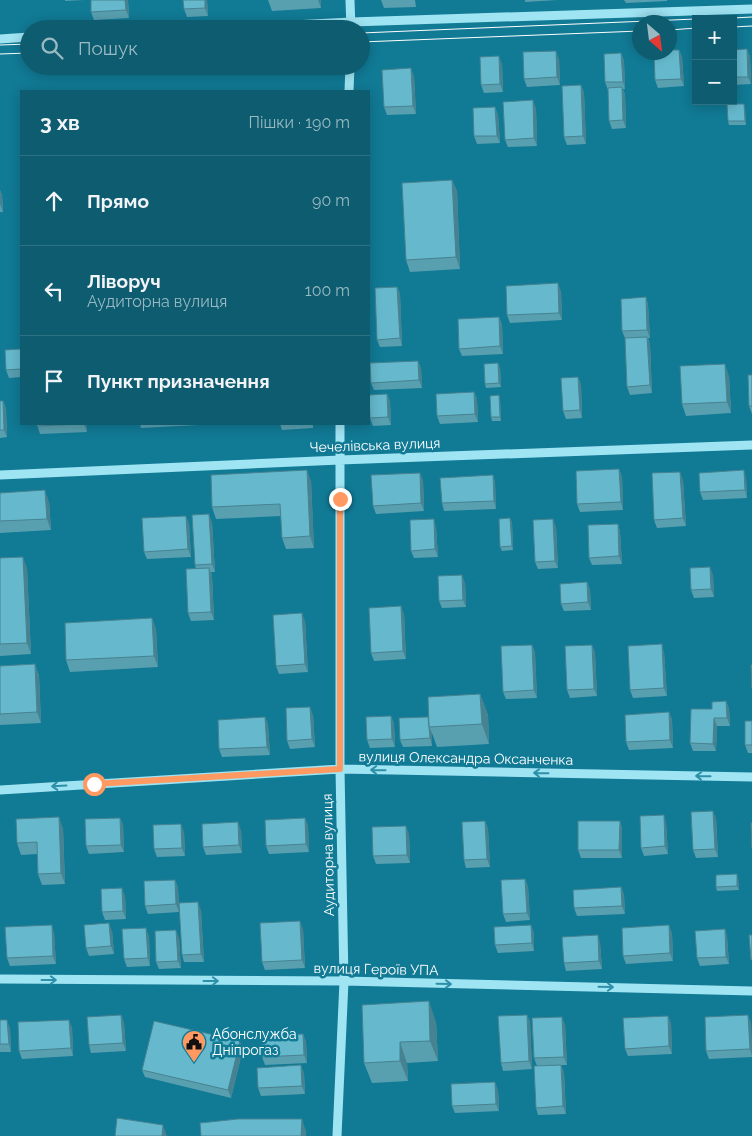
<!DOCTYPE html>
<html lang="uk">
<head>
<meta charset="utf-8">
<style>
  body { margin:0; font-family:Raleway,sans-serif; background:#166275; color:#f1f3f6 }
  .controls { position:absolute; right:15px; top:15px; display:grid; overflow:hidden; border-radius:0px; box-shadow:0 2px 12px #0003 }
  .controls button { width:45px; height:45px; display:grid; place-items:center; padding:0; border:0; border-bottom:1px solid #2d7183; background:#0d5c70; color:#f1f3f6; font:25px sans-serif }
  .compass { position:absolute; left:632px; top:15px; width:45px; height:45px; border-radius:50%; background:#0d5c70; box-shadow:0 2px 12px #0003; rotate:152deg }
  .stop { position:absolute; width:15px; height:15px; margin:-11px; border:4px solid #ff9962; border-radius:50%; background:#fff }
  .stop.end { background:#ff9962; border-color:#fff; box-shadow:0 1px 5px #0008 }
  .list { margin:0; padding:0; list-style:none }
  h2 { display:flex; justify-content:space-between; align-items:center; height:65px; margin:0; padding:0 20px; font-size:21px }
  h2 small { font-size:16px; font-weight:400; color:#9abac3 }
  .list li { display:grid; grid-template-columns:32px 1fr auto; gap:15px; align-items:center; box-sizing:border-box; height:90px; padding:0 20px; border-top:1px solid #2d7183 }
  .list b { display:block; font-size:19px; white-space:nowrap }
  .list p { margin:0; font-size:16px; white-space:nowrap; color:#9abac3 }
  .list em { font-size:16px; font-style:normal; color:#9abac3 }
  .icon { flex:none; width:28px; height:28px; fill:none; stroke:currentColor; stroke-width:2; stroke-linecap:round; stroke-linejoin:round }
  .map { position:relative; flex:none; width:752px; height:1136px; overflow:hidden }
  .search { position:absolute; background:#0d5c70; box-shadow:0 2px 12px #0003; left:20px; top:20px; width:350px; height:55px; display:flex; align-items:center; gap:12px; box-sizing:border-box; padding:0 18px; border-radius:28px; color:#9abac3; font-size:19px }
  .panel { position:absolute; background:#0d5c70; box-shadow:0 2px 12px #0003; left:20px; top:90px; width:350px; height:335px; border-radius:0px }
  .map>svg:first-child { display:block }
</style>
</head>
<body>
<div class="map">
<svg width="752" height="1136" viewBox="0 0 752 1136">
  <rect width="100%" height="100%" fill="#117a95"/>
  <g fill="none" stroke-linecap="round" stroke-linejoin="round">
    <path stroke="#9fe4f3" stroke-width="9" d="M350,0L351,29
      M216,29L351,22L752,9
      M0,39L29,37
      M349,91L350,66
      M0,475L340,460L752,445
      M0,790L340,769L752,777
      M0,979L344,981L752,991
      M337,1136L344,981L340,769V424"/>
    <path stroke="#fff" stroke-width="1" d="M714,19L752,17
      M733,27L752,26
      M670,30L696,28
      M361,33L696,19
      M361,42L640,31
      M0,45L29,44
      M0,54L29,53"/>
  </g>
  <path fill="#589fb0" d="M65,0H84L65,1Z
    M128,0L129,18L94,20L91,12Z
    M207,0L208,16L187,17L184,9Z
    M268,0H321V8L272,11Z
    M381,0H415L416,7L384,8Z
    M525,0H558L525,2Z
    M624,0H667V1L626,3Z
    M747,49L750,57L751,84L733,85V50Z
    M679,50L682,57L684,86L658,88L655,80Z
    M621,53L624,61L625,89H623L625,95L626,128L612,129L609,121L608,90L605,82Z
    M559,59L560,85L527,87L524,79Z
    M502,64L503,92L484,93L481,85Z
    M414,76L416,114L387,115L384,107Z
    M581,85L584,93L586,144L567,145L564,137Z
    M495,107L498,115L500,143L477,144L474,136Z
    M536,108L537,146L508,147L505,140Z
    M745,108L746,125H729L728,121Z
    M452,180L457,191L460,269L410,272L406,260Z
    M0,190L2,195L3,212H0Z
    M397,287L400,294L402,346L380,347L377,340Z
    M561,291L562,320L510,323L507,315Z
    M646,297L648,305L650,338H648L650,345L652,393L630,395L627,387L625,338L622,331Z
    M499,317L502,325L503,354L462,356L459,349Z
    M21,349V377L9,378L6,370Z
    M418,361L421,369L422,388L374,390L371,383Z
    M500,367L501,387L486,388L485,384Z
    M752,375V414L749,406Z
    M729,376L731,413L686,416L682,404Z
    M578,377L581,385L582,418L566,419L563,411Z
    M474,392L477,399L478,422L440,424L437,416Z
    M387,394L390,402L391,425L373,426L370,418Z
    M500,399L501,421H492L491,417Z
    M0,401H3L6,409L7,437L0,438Z
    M37,424H86L87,432L40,434Z
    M140,424H218L141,428Z
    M280,424H313V428L282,430Z
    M619,469L622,477L623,510L580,512L577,504Z
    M493,475L495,483L496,509L444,511L442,503Z
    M746,478L747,498L703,500L700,492Z
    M423,480L424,511L376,514L373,506Z
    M683,480L686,526L657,528L654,520Z
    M311,481L314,548L286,549L282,538L281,516L216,519L212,507Z
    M0,493L49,502L51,530L0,533Z
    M212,522L215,572H211L212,576L214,620L191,621L188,613L196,569L195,565Z
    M512,522L513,550L502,551L500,547Z
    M189,523L191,557L147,559L144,552Z
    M618,524L620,532L622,564L592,565L589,558Z
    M436,527L438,557L414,558L411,551Z
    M556,527L558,568L538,569L535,562Z
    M0,558L27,568L31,654L0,656Z
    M713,575L714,597L694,598L691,590Z
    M587,582L590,590L591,610L564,611L561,604Z
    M465,583L466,607L442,608L439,601Z
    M404,614L406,659L374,661L371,653Z
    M152,618L156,630L158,667L70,672L66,660Z
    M305,621L308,672L279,674L276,666Z
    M532,645L535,653L537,698L506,699L503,692Z
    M592,645L595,653L597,696L570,698L567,690Z
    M664,652L667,696L633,698L630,690Z
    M35,664L39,676L41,723L0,725V666Z
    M480,694L488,715L489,744L437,747L432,733V746L403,747L400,740L428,717Z
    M726,701L729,709L730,726H717L716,751H693L690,743L712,709Z
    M669,712L672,720L673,748L629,750L626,742Z
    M313,715L315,747L290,749L287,741Z
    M391,716L394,724L395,747L370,748L367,740Z
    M265,717L268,725L270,755L222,757L219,749Z
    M752,721V753H748L745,745Z
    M120,818L123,825L124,852L89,854L86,846Z
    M305,818L308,826L309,852L269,854L266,846Z
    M716,818L718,857L696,858L693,850Z
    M485,821L488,829L490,867L466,868L464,860Z
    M620,821L622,829V858H581L578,850Z
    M666,823L668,854L644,856L641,848Z
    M63,828L65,884L42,885L38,874L37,854L21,855L17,843Z
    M241,830L242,853L206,855L203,847Z
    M184,832L185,856L157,857L154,849Z
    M409,834L410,863L376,864L373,856Z
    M738,878L739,890L717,891L716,887Z
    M525,879L528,887L530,920L506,922L503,914Z
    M175,880L178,888L179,912L148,914L145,906Z
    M621,887L624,895L625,914L577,916L574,908Z
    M125,896L126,919L105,920L102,912Z
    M201,910L204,962H184L182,955Z
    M303,929L305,968L265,970L262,962Z
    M725,929L727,937L729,964L700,966L697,958Z
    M112,931L114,954L89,956L86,948Z
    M54,933L56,964L10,966L7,958Z
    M534,933V951L498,953L495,945Z
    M672,933L673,961L626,964L623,956Z
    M149,936L150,966L127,967L124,959Z
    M179,938L181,968L159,969L156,962Z
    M600,943L602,969L566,971L564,963Z
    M121,1015L124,1023L126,1051L91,1053L89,1045Z
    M527,1015L530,1022L532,1069L503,1071L501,1063Z
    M668,1016L671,1024L672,1054L628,1056L625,1049Z
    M0,1020L10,1028L11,1052H0Z
    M436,1022L438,1061L407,1063L408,1081L372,1083L364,1063Z
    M751,1023L752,1057L709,1059L706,1051Z
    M565,1024L567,1065H561L564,1073L566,1114L538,1115L536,1108L537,1066L534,1058Z
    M72,1027L73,1056L22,1059L19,1051Z
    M303,1034L306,1042L307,1063L265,1065L262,1057Z
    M243,1049L231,1098L145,1077L142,1070Z
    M304,1073L305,1094L261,1096L258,1088Z
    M498,1090L499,1111L455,1113L452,1106Z"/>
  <path fill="#478290" d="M125,0H128L129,18L126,10Z
    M205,0H207L208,16L205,8Z
    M318,0H321V8Z
    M747,49L750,57L751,84L748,77Z
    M679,50L682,57L684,86L681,79Z
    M556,51L559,59L560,85L557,77Z
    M621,53L624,61L625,89L623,82Z
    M499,56L502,64L503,92L500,84Z
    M411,68L414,76L416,114L413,106Z
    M581,85L584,93L586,144L583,136Z
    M622,87L625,95L626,128L623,120Z
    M533,100L536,108L537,146L534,138Z
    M744,104L745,108L746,125L745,121Z
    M495,107L498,115L500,143L497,136Z
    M452,180L457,191L460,269L456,257Z
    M0,190L2,195L3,212L0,204Z
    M558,283L561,291L562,320L559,313Z
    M397,287L400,294L402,346L400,338Z
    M646,297L648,305L650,338L647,330Z
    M499,317L502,325L503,354L500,346Z
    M647,337L650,345L652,393L650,385Z
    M418,361L421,369L422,388L419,380Z
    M498,363L500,367L501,387L499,383Z
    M725,364L729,376L731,413L727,402Z
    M578,377L581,385L582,418L580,410Z
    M474,392L477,399L478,422L475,414Z
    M387,394L390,402L391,425L388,417Z
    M499,395L500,399L501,421L500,417Z
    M3,401L6,409L7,437L4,430Z
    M84,424H86L87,432Z
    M619,469L622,477L623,510L621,502Z
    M307,470L311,481L314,548L310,536Z
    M744,470L746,478L747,498L745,490Z
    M680,472L683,480L686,526L683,518Z
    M420,473L423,480L424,511L421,503Z
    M493,475L495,483L496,509L494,501Z
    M45,490L49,502L51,530L47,519Z
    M209,514L212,522L215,572L212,564Z
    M186,516L189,523L191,557L188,549Z
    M510,518L512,522L513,550L512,546Z
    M434,519L436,527L438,557L435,549Z
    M553,519L556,527L558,568L555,561Z
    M618,524L620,532L622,564L619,556Z
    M23,557L27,568L31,654L27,643Z
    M710,567L713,575L714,597L711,589Z
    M209,568L212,576L214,620L211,612Z
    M462,575L465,583L466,607L463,600Z
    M587,582L590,590L591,610L588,602Z
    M401,606L404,614L406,659L403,651Z
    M302,613L305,621L308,672L305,664Z
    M152,618L156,630L158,667L154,656Z
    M662,644L664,652L667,696L664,688Z
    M532,645L535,653L537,698L534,690Z
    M592,645L595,653L597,696L594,689Z
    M35,664L39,676L41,723L37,712Z
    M480,694L488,715L489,744L482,724Z
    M726,701L729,709L730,726L727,718Z
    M310,707L313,715L315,747L312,739Z
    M669,712L672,720L673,748L670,740Z
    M391,716L394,724L395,747L392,739Z
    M265,717L268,725L270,755L267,747Z
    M428,717L429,727L432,733V746L430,738Z
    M714,718L717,726L716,751L713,744Z
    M713,811L716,818L718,857L715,849Z
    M664,815L666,823L668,854L665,846Z
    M59,817L63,828L65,884L61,873Z
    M120,818L123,825L124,852L121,845Z
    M305,818L308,826L309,852L306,844Z
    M485,821L488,829L490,867L487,859Z
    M620,821L622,829V858L619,850Z
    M238,822L241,830L242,853L239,845Z
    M181,824L184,832L185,856L182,848Z
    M406,826L409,834L410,863L407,855Z
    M737,874L738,878L739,890L737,886Z
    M525,879L528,887L530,920L527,913Z
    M175,880L178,888L179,912L176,904Z
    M621,887L624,895L625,914L622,906Z
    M122,888L125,896L126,919L123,911Z
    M198,902L201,910L204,962L201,954Z
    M300,921L303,929L305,968L302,960Z
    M109,923L112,931L114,954L111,946Z
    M52,925L54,933L56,964L53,956Z
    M531,925L534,933V951L532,943Z
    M669,925L672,933L673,961L670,953Z
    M146,928L149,936L150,966L148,958Z
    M725,929L727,937L729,964L726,957Z
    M176,930L179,938L181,968L178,961Z
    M598,935L600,943L602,969L599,961Z
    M429,1001L436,1022L438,1061L430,1041Z
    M121,1015L124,1023L126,1051L123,1043Z
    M527,1015L530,1022L532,1069L529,1061Z
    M748,1015L751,1023L752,1056L750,1049Z
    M668,1016L671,1024L672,1054L669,1046Z
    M562,1017L565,1024L567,1065L564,1057Z
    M7,1020L10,1028L11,1052L9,1044Z
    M69,1020L72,1027L73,1056L71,1048Z
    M303,1034L306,1042L307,1063L304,1055Z
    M240,1041L243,1049L231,1098L228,1090Z
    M400,1042L407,1063L408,1081L400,1061Z
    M301,1065L304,1073L305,1094L302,1086Z
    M561,1065L564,1073L566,1114L563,1106Z
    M495,1082L498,1090L499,1111L496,1104Z
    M302,1119L306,1131V1136H301Z
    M163,1125L167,1136H162Z"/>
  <path fill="#66b9cd" stroke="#478290" d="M91,0H125L126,10L91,12Z
    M183,0H205V8L184,9Z
    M747,49L748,77H733V50Z
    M670,50H679L681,79L655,80L654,52H670Z
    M556,51L557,77L524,79L523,52Z
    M621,53L623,82H605L604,54Z
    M499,56L500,84L481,85L480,57Z
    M411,68L413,106L384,107L382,70Z
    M581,85L583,136L564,137L562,86Z
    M622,87L623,120L609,121L608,88Z
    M533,100L534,138L505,140L503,102Z
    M727,104H744L745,121H728Z
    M495,107L497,136H474L473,108Z
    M452,180L456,257L406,260L402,183Z
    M558,283L559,313L507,315L506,286Z
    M397,287L400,338L377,340L375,288Z
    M646,297L647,330L622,331L621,299Z
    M499,317L500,346L459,349L458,319Z
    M647,337L650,385L627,387L625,338Z
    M21,349V369L6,370L5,350Z
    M418,361L419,380L371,383L370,363Z
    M498,363L499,383L485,384L484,364Z
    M725,364L727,402L682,404L680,366Z
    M748,375H752V406H749Z
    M578,377L580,410L563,411L561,378Z
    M474,392L475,414L437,416L436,394Z
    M387,394L388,417L370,418L369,395Z
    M499,395L500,417H491L490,396Z
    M0,401H3L4,430H0Z
    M37,424H83L37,426Z
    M619,469L621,502L577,504L576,471Z
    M307,470L310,536L282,538L280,504L212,507L211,475Z
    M744,470L745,490L700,492L699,473Z
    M680,472L683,518L654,520L652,473Z
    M420,473L421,503L373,506L371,475Z
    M493,475L494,501L442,503L440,478Z
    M45,490L47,519L0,521V493Z
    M209,514L212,564L195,565L192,515Z
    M186,516L188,549L144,552L142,518Z
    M510,518L512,546L500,547L499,519Z
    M434,519L435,549L411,551L410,520Z
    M553,519L555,561L535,562L533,520Z
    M618,524L619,556L589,558L588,525Z
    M23,557L27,643L0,644V558Z
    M710,567L711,589L691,590L690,568Z
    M209,568L211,612L188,613L186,569Z
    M462,575L463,600L439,601L438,576Z
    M587,582L588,602L561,604L560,584Z
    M401,606L403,651L371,653L369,608Z
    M302,613L305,664L276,666L273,615Z
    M152,618L154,656L66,660L65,623Z
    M662,644L664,688L630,690L628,646Z
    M532,645L534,690L503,692L501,646Z
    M592,645L594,689L567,690L565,646Z
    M35,664L37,712L0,714V666Z
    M751,665H752V688Z
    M480,694L482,724L429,727L428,697Z
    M726,701L727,718H714L713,744L690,743L691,709H712V702Z
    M310,707L312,739L287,741L286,708Z
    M669,712L670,740L626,742L625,715Z
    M391,716L392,739L367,740L366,717Z
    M265,717L267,747L219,749L218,720Z
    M428,717L430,738L400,740L399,718Z
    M745,721H752V745H745Z
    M713,811L715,849L693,850L691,812Z
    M664,815L665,846L641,848L640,816Z
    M59,817L61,873L38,874L37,842L17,843L16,819Z
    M120,818L121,845L86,846L85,819Z
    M305,818L306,844L266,846L265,820Z
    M485,821L487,859L464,860L462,822Z
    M578,821H620L619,850H578Z
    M238,822L239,845L203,847L202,824Z
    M751,823H752V848Z
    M181,824L182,848L154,849L153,825Z
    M406,826L407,855L373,856L372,827Z
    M737,874V886L716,887V875Z
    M525,879L527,913L503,914L501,880Z
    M175,880L176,904L145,906L144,881Z
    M621,887L622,906L574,908L573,890Z
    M122,888L123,911L102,912L101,889Z
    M198,902L201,954L182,955L179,903Z
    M300,921L302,960L262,962L260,923Z
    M109,923L111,946L86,948L84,925Z
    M52,925L53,956L7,958L5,927Z
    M531,925L532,943L495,945L494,927Z
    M669,925L670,953L623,956L622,928Z
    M146,928L148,958L124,959L122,929Z
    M725,929L726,957L697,958L695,931Z
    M176,930L178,961L156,962L155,931Z
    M598,935L599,961L564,963L562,937Z
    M749,935H752V960H751Z
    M429,1001L430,1041L400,1042V1061L364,1063L362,1005Z
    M121,1015L123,1043L89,1045L87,1017Z
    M527,1015L529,1061L501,1063L498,1016Z
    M748,1015L750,1049L706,1051L705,1017Z
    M668,1016L669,1046L625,1049L623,1018Z
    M562,1017L564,1057L534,1058L532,1018Z
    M0,1020H7L9,1044H0Z
    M69,1020L71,1048L19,1051L18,1022Z
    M154,1021L240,1041L228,1090L142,1070Z
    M303,1034L304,1055L262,1057L261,1036Z
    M301,1065L302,1086L258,1088L257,1068Z
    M561,1065L563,1106L536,1108L534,1066Z
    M495,1082L496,1104L452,1106L451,1084Z
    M117,1118L163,1125L162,1136H115Z
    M238,1119H302L301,1136H201L200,1123Z"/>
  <defs><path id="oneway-shaft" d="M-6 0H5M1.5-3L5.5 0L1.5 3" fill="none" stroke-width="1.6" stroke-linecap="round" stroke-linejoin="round" transform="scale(1.25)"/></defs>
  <g stroke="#2d8fa8">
    <use href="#oneway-shaft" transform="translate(378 770) rotate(-179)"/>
    <use href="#oneway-shaft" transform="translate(541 773) rotate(-179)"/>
    <use href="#oneway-shaft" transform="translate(703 776) rotate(-179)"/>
    <use href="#oneway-shaft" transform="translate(59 786) rotate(177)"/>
    <use href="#oneway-shaft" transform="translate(49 980)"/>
    <use href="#oneway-shaft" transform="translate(211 981)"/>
    <use href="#oneway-shaft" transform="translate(444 984) rotate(1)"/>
    <use href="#oneway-shaft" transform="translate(606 987) rotate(1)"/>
  </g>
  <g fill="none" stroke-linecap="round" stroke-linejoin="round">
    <path stroke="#ff9962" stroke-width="6" d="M94,784L340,769V499"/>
  </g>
  <defs>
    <g id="civic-pin" transform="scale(1.25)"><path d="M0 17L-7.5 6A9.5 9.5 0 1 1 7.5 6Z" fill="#ff9962" stroke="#117a95"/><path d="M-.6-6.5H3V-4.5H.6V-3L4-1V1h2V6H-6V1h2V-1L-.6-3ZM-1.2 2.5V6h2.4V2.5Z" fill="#111"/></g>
  </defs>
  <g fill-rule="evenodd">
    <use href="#civic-pin" x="194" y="1042"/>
  </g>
  <g text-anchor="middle" stroke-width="5" stroke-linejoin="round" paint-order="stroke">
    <g font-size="14" fill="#fff" stroke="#117a95">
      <text transform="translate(375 445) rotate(-2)" y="5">Чечелівська вулиця</text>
      <text transform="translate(466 758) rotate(1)" y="5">вулиця Олександра Оксанченка</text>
      <text transform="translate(328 855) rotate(-91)" y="5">Аудиторна вулиця</text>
      <text transform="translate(376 969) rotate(1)" y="5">вулиця Героїв УПА</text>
    </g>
    <g font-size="14" fill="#fff" stroke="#117a95" text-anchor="start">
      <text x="212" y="1039">Абонслужба<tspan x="212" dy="16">Дніпрогаз</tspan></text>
    </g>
  </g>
</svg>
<div class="controls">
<button>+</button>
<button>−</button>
</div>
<svg class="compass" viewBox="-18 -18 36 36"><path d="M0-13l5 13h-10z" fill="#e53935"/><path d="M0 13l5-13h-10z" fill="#9abac3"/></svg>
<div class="stop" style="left:94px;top:784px"></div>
<div class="stop end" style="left:340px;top:499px"></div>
<div class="search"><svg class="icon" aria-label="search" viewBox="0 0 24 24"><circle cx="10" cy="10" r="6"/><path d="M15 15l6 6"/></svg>Пошук</div>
<section class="panel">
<h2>3 хв<small>Пішки · 190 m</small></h2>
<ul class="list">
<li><svg class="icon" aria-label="ahead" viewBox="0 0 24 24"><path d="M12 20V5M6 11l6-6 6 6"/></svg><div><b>Прямо</b></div><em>90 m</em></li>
<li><svg class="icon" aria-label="left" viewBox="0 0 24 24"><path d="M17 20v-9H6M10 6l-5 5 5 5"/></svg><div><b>Ліворуч</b><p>Аудиторна вулиця</p></div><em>100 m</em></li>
<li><svg class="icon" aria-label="arrive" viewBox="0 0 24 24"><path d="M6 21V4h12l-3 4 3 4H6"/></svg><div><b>Пункт призначення</b></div></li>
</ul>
</section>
</div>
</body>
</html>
